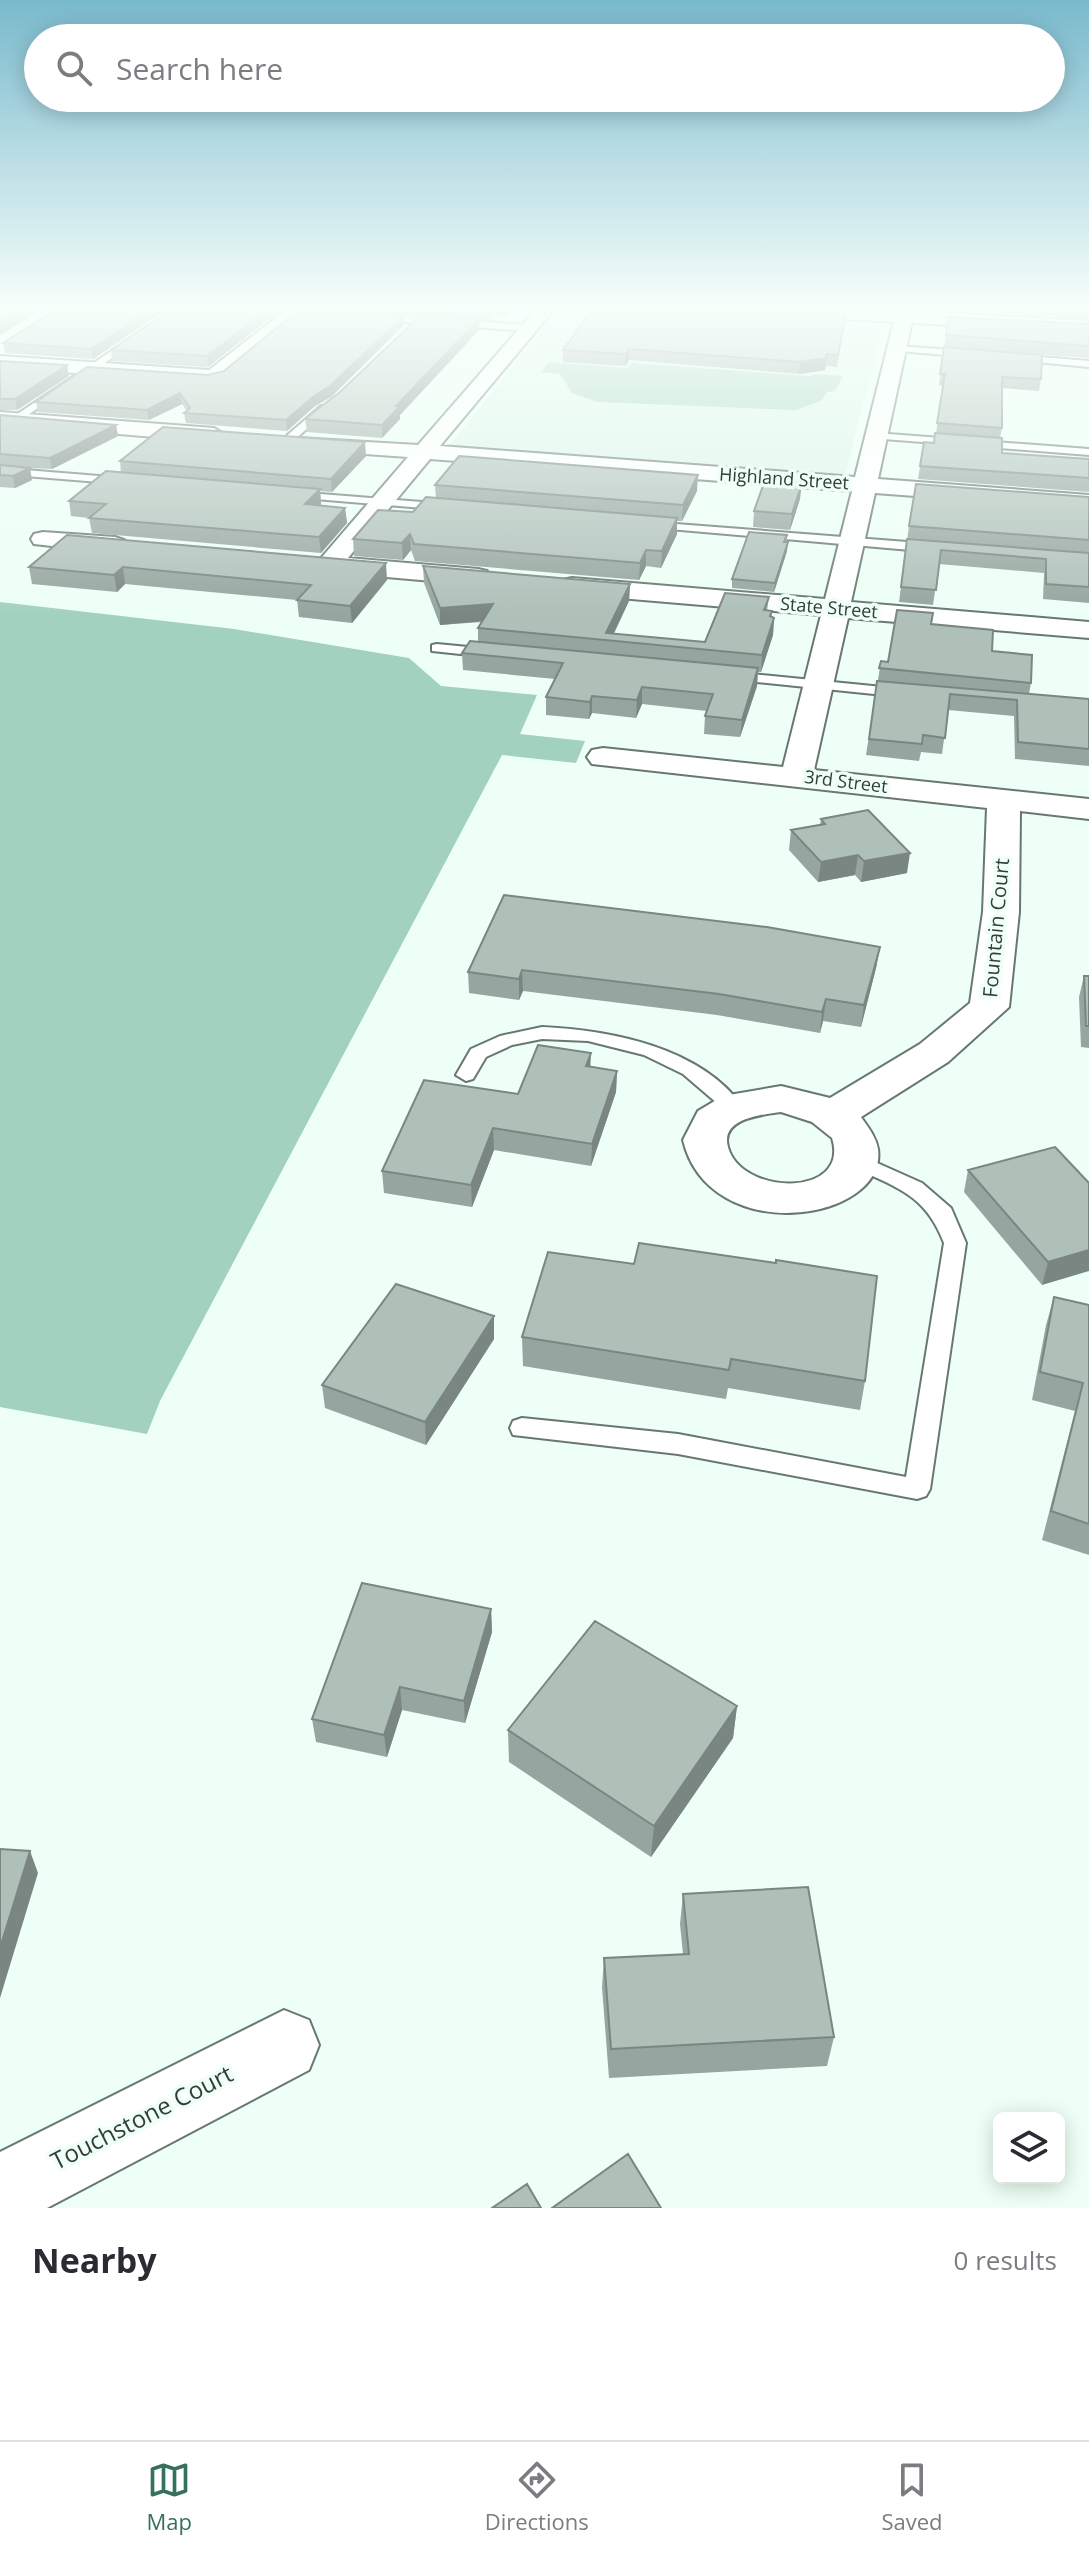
<!DOCTYPE html>
<html lang="en">
<head>
<meta charset="utf-8">
<style>
  body { margin:0; font-family:"Open Sans",sans-serif; background:#f7f7f7; color:#2b2b33 }
  .controls { position:absolute; right:24px; bottom:24px; display:grid; overflow:hidden; border-radius:12px; box-shadow:0 4px 20px #0003 }
  .controls button { width:72px; height:72px; display:grid; place-items:center; padding:0; border:0; border-bottom:2px solid #e1e1e2; background:#fff; color:#2b2b33; font:40px sans-serif }
  .list { margin:0; padding:0; list-style:none }
  h2 { display:flex; justify-content:space-between; align-items:center; height:104px; margin:0; padding:0 32px; font-size:34px }
  h2 small { font-size:26px; font-weight:400; color:#7c7c81 }
  .icon { flex:none; width:44px; height:44px; fill:none; stroke:currentColor; stroke-width:2; stroke-linecap:round; stroke-linejoin:round }
  .map { position:relative; flex:none; width:1089px; height:2208px; overflow:hidden }
  .search { position:absolute; background:#fff; box-shadow:0 4px 20px #0003; left:24px; right:24px; top:24px; height:88px; display:flex; align-items:center; gap:20px; box-sizing:border-box; padding:0 28px; border-radius:44px; color:#7c7c81; font-size:30px }
  .sheet { height:232px; background:#fff }
  nav { display:flex; justify-content:space-around; align-items:center; box-sizing:border-box; height:112px; border-top:2px solid #e1e1e2; background:#fff; font-size:22px; color:#7c7c81 }
  nav a { display:grid; justify-items:center; gap:4px }
  nav .on { color:#36715b }
  .map>svg:first-child { display:block }
</style>
</head>
<body>
<div class="map">
<svg width="1089" height="2208" viewBox="0 0 1089 2208">
  <rect width="100%" height="100%" fill="#edfff6"/>
  <path fill="#dbf5e9" d="M561,307H691L885,318L845,476L449,446Z"/>
  <path fill="#a2d2bd" d="M549,362L628,368L632,363L809,376L816,374L843,376L835,391L827,392L821,401L796,410L598,402L572,393L560,374L541,372Z
    M0,602L234,629L409,658L441,686L537,695L520,734L585,741L576,763L502,755L160,1401L147,1434L0,1407Z"/>
  <g fill="none" stroke-linecap="round" stroke-linejoin="round">
    <g stroke="#687871" stroke-width="4">
      <path id="service" d="M207,307H251L312,313L308,316Z
        M376,315L528,325L532,328L528,331L373,320Z
        M134,336L137,341L19,421L10,419Z
        M895,346L969,351L974,354L969,357L898,351Z
        M1017,355L1089,361V367L1014,360Z
        M321,406L330,408L291,443H283V439Z
        M875,433L1089,449V455L871,438L870,436Z
        M0,468L124,478L129,481L124,484L0,474Z
        M295,492L447,504L453,507L447,510L291,497L289,495Z
        M650,522L933,544L939,548L933,552L646,527V523Z
        M437,644L489,649L496,653L489,657L432,651V645Z
        M732,672L903,689L910,693L903,697L727,679L725,676Z
        M542,1027C609,1030 700,1047 742,1106L732,1112L725,1110L683,1074L644,1055L588,1041L542,1039L512,1045L486,1057L473,1079L466,1081L456,1075L471,1049L500,1036Z
        M857,1154L922,1183L951,1208L966,1243L930,1489L926,1496L917,1499L678,1454L513,1435L510,1428L513,1421L522,1418L678,1434L906,1477L944,1243C925,1193 895,1187 850,1166L847,1161Z"/>
    </g>
    <g stroke="#687871" stroke-width="4">
      <path id="minor" d="M290,307H310L224,378L209,382L0,368V356L209,370Z
        M538,307H556L440,446L855,477L895,317L904,312L913,317L878,479L1089,495V509L875,493L851,602L1089,622V638L848,618L814,770L1089,799V819L1020,811L1019,912L1009,1007L948,1062L861,1117C868,1127 876,1137 878,1149C888,1222 709,1249 683,1140L698,1111L723,1096L781,1086L830,1098L920,1044L970,1003L983,912L987,808L592,764L587,757L592,750L603,748L783,767L821,615L572,594L563,592L559,586L563,580L572,578L825,599L852,491L430,459L348,558L478,569L487,571L491,577L487,583L478,585L329,572L320,569L316,564L408,457L308,450L297,443L300,438L418,445ZM781,1112L812,1122L832,1138C851,1198 741,1196 728,1147C720,1118 762,1115 781,1112Z
        M0,412L214,428L225,435L214,442L0,424Z
        M43,532L115,537L124,540L128,545L124,550L115,553L34,544L31,539L34,534Z
        M284,2010L309,2020L319,2045L309,2070L47,2208H0V2152Z"/>
    </g>
    <g stroke="#687871" stroke-width="4">
      <path id="tertiary" d="M729,307H836L1089,321V333L738,313Z"/>
    </g>
    <use href="#service" fill="#fff" fill-rule="evenodd"/>
    <use href="#minor" fill="#fff" fill-rule="evenodd"/>
    <use href="#tertiary" fill="#fff" fill-rule="evenodd"/>
  </g>
  <path fill="#96a59f" d="M60,307H170L93,359L5,353L3,343Z
    M175,307H274V315L208,367L112,361L111,350Z
    M311,307H516L506,317L492,316L487,322L479,321V330L400,415V419L382,438L307,432L305,419L340,392L418,317L312,309Z
    M921,307H1089V319Z
    M948,317L1089,324V358L945,347L1041,379L1039,391L1002,388V428L1000,438L1002,453L1089,459V457V492L918,479L924,442L934,443L936,433L943,386L939,385Z
    M845,322L837,367L826,366L825,370L799,374L629,360L625,366L563,362V350Z
    M404,325L331,397L315,406L287,431L186,423L184,413L187,411L182,404L149,420L38,412L36,402L208,375Z
    M0,361L69,376L17,410H0Z
    M0,415L116,425L118,436L52,469L26,468L32,480L15,488L0,487Z
    M366,456L332,492L320,491L321,504L320,505L345,508L347,523L321,553L92,533L89,518L71,516L69,501L121,473L120,461Z
    M435,485L697,491L682,521H677V534L661,568L646,566L639,580L415,561L411,550L403,560L354,556L353,539L413,512L436,498Z
    M1089,497V603L1043,599L1044,573L939,564L933,605L899,602L909,526Z
    M800,499L790,530L753,527L754,511Z
    M67,535L387,580L352,623L299,617L297,600L125,584L117,592L32,584L29,567Z
    M787,535V551L774,592L732,588V579Z
    M423,566L630,584L629,601L614,634L705,642L769,597L767,611H772L771,617L774,618L773,635L761,672H758L757,686L740,737L704,734L705,716L707,711L642,704L636,718L592,713L589,719L546,715V697L555,679L463,670L462,653L478,642V628L482,622L440,625L424,583Z
    M931,624L992,651L1031,683L1029,694L1089,699V766L1015,759L1014,716L948,710L942,754L921,752L919,761L866,755L881,661L888,662Z
    M821,819L907,873L861,882L855,875L818,882L789,850L791,830L820,825Z
    M880,947L876,968L861,1027L823,1021L820,1033L717,1015L523,991L519,1000L469,993L468,972Z
    M1084,976H1089V1048L1081,1047L1079,997Z
    M590,1066L617,1071L616,1092L591,1166L494,1150L472,1207L384,1193L382,1171L518,1094Z
    M968,1170L1089,1183L1042,1285L964,1192Z
    M548,1252L865,1381L860,1410L728,1388L726,1399L523,1366L522,1337Z
    M1054,1297L1089,1305V1555L1042,1540L1075,1411L1032,1400L1046,1325Z
    M494,1316V1339L426,1445L325,1408L322,1385Z
    M491,1609L492,1632L465,1723L402,1710L387,1757L316,1742L312,1719Z
    M737,1706L733,1738L651,1857L509,1762L508,1730Z
    M683,1894L834,2037L827,2066L609,2078L602,1987L604,1958L683,1954L680,1924Z"/>
  <path fill="#7a8682" d="M29,307H46L0,335V324Z
    M154,307H170L93,359L91,349Z
    M272,307H274V315L208,367L207,356Z
    M492,307V316L487,322V312Z
    M507,307H516L506,317V308Z
    M404,316V325L331,397L315,406L287,431L286,420Z
    M479,319V330L400,415V419L382,438V425L396,406Z
    M629,349V360L625,366L626,354Z
    M827,354L825,370L799,374L800,362Z
    M67,365L69,376L17,410L15,399Z
    M180,393L182,404L149,420L147,410Z
    M116,425L118,436L52,469L50,458Z
    M365,442L366,456L332,492L331,479Z
    M30,468L32,480L15,488L13,476Z
    M698,475L697,491L682,521L683,505Z
    M802,483L800,499L790,530L792,514Z
    M320,489L321,504L307,519L305,504Z
    M345,508L347,523L321,553L319,537Z
    M677,518V534L661,568L662,551Z
    M410,534L411,550L403,560L402,543Z
    M788,542L787,551L774,592L775,583Z
    M646,550V566L639,580L640,563Z
    M386,563L387,580L352,623L350,606Z
    M123,567L125,584L117,592L114,575Z
    M630,584L629,601L610,640L606,633Z
    M493,604L494,620L440,625V608Z
    M774,618L773,635L761,672L762,655Z
    M758,668L757,686L740,737L742,720Z
    M642,687V704L636,718L637,700Z
    M592,696V713L589,719L590,702Z
    M910,853L907,873L861,882L864,861Z
    M858,855L855,875L818,882L821,862Z
    M880,947L876,968L861,1027L864,1005Z
    M522,970L523,991L519,1000V979Z
    M826,999L823,1021L820,1033L822,1012Z
    M591,1053L590,1074L586,1066Z
    M617,1071L616,1092L591,1166L592,1144Z
    M493,1128L494,1150L472,1207L471,1185Z
    M1089,1250V1271L1042,1285L1048,1262Z
    M494,1316V1339L426,1445L425,1422Z
    M491,1609L492,1632L465,1723L464,1701Z
    M400,1687L402,1710L387,1757L384,1735Z
    M737,1706L733,1738L651,1857L654,1826Z
    M30,1851L38,1873L0,1998V1948Z"/>
  <path fill="#afc0b9" stroke="#7a8682" stroke-width="2" d="M0,307H29L0,324Z
    M60,307H154L91,349L3,343Z
    M175,307H272L207,356L111,350Z
    M419,307H492L487,312Z
    M594,307H775L846,311L838,355L827,354L826,358L800,362L629,349L626,354L563,350Z
    M301,308L404,316L330,386L314,396L286,420L184,413L190,408L180,393L147,410L36,402L87,367L208,375L224,371Z
    M421,315L479,319L396,406H400L382,425L305,419L340,392Z
    M948,317L1089,324V346L946,335Z
    M944,347L1042,355L1041,379L1002,377V428L937,423L945,374H940Z
    M0,361L67,365L15,399H0Z
    M0,415L116,425L50,458L0,454Z
    M163,427L365,442L331,479L120,461Z
    M935,433L1002,438V453L1089,459V478L920,466L924,442L934,443Z
    M459,456L698,475L683,505L435,485Z
    M0,465L30,468L13,476L0,475Z
    M106,471L320,489L305,504L345,508L319,537L89,518L106,504L69,501Z
    M765,480L802,483L792,514L754,511Z
    M916,484L1089,497V540L909,526Z
    M426,497L677,518L662,551L646,550L640,563L414,544L410,534L402,543L353,539L378,510L413,512Z
    M749,532L787,535L784,542H788L775,583L732,579Z
    M67,535L386,563L350,606L297,600L311,585L123,567L114,575L29,567Z
    M907,539L1089,553V587L1046,584V559L941,550L936,590L901,587Z
    M423,566L630,584L606,633L705,642L725,593L769,597L764,610L772,611L770,616L774,618L762,655L478,628L493,604L440,608Z
    M897,610L933,613L931,624L993,630L992,651L1032,655L1031,683L879,668L881,661L888,662Z
    M470,641L758,668L742,720L705,716L713,694L642,687L637,700L592,696L590,702L546,697L563,663L462,653Z
    M877,681L1089,699V749L1018,742L1017,700L950,694L945,738L923,735L922,744L869,739Z
    M868,810L910,853L864,861L858,855L821,862L791,830L825,824L821,819Z
    M504,895L767,927L880,947L864,1005L826,999L822,1012L719,994L522,970L519,979L468,972Z
    M1084,976H1089V1026H1086Z
    M538,1045L591,1053L586,1066L617,1071L592,1144L493,1128L471,1185L382,1171L424,1080L518,1094Z
    M1055,1147L1089,1183V1250L1048,1262L968,1170Z
    M639,1243L776,1263V1260L877,1276L865,1381L731,1359L729,1370L522,1337L548,1252L634,1264Z
    M396,1284L494,1316L425,1422L322,1385Z
    M1054,1297L1089,1305V1524L1051,1511L1083,1383L1040,1372Z
    M362,1583L491,1609L464,1701L400,1687L384,1735L312,1719Z
    M595,1621L737,1706L654,1826L508,1730Z
    M0,1849L30,1851L0,1948Z
    M808,1887L834,2037L611,2049L604,1958L689,1954L683,1894Z
    M628,2154L661,2208H552Z
    M527,2184L541,2208H492Z"/>
  <linearGradient id="sky" x2="0" y2="1"><stop stop-color="#79b9cc"/><stop offset="0.5" stop-color="#f7fffb"/><stop offset="1" stop-color="#f7fffb" stop-opacity="0"/></linearGradient>
  <rect width="1089" height="616" fill="url(#sky)"/>
  <g text-anchor="middle" stroke-width="7" stroke-linejoin="round" paint-order="stroke">
    <g font-size="18" fill="#363d39" stroke="#edfff6">
      <text transform="translate(784 479) rotate(4)" y="6">Highland Street</text>
      <text transform="translate(829 608) rotate(5)" y="6">State Street</text>
      <text transform="translate(846 782) rotate(7)" y="6">3rd Street</text>
    </g>
    <g font-size="20" fill="#363d39" stroke="#edfff6">
      <text transform="translate(996 928) rotate(-85)" y="7">Fountain Court</text>
    </g>
    <g font-size="24" fill="#363d39" stroke="#edfff6">
      <text transform="translate(142 2118) rotate(-27)" y="8">Touchstone Court</text>
    </g>
  </g>
</svg>
<div class="controls">
<button><svg class="icon" aria-label="layers" viewBox="0 0 24 24"><path d="M12 4l9 5-9 5-9-5zM3 14l9 5 9-5"/></svg></button>
</div>
<div class="search"><svg class="icon" aria-label="search" viewBox="0 0 24 24"><circle cx="10" cy="10" r="6"/><path d="M15 15l6 6"/></svg>Search here</div>
</div>
<section class="sheet">
<h2>Nearby<small>0 results</small></h2>
<ul class="list">
</ul>
</section>
<nav>
<a class="on"><svg class="icon" aria-label="map" viewBox="0 0 24 24"><path d="M3 6l6-2 6 2 6-2v14l-6 2-6-2-6 2zM9 4v14M15 6v14"/></svg>Map</a>
<a><svg class="icon" aria-label="directions" viewBox="0 0 24 24"><path d="M12 3l9 9-9 9-9-9zM9 14v-3h6M13 9l2 2-2 2"/></svg>Directions</a>
<a><svg class="icon" aria-label="saved" viewBox="0 0 24 24"><path d="M7 4h10v16l-5-4-5 4z"/></svg>Saved</a>
</nav>
</body>
</html>
